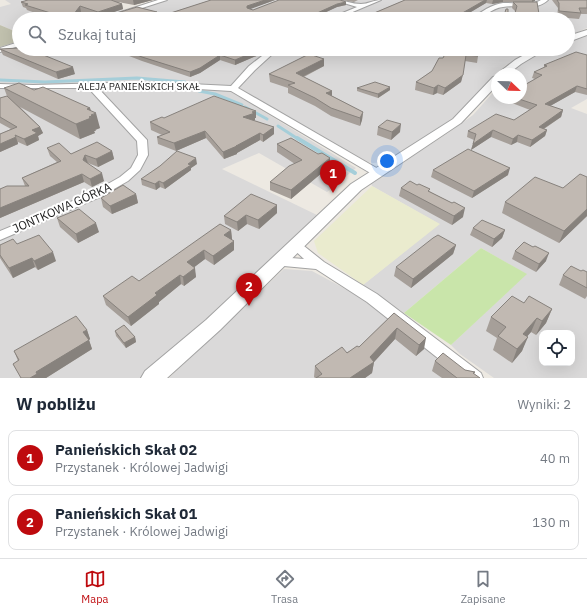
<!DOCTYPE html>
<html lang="pl">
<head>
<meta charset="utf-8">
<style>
  body { margin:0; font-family:"IBM Plex Sans",sans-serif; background:#f2f2f3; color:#1f2937 }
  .controls { position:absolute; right:12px; bottom:12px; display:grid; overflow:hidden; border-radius:8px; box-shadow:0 4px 16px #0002 }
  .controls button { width:36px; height:36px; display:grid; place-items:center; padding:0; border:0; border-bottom:1px solid #e0e1e3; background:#fff; color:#1f2937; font:20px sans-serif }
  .compass { position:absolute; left:491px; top:68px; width:36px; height:36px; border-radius:50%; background:#fff; box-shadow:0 4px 16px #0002; rotate:113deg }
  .you { position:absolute; left:387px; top:161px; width:14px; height:14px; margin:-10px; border:3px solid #fff; border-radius:50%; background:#1a73e8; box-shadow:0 0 0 6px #1a73e833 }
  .badge { display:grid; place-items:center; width:26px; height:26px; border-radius:50%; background:#be0a0e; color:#fff; font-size:13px; font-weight:700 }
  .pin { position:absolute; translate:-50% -33px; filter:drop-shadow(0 1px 2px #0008) }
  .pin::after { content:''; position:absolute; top:21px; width:14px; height:12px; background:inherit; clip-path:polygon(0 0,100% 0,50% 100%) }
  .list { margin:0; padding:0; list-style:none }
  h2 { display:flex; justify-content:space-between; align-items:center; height:52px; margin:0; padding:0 16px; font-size:17px }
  h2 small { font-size:13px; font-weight:400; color:#747a83 }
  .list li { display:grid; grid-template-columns:26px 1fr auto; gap:12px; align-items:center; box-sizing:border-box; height:56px; margin:0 8px 8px; padding:0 8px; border:1px solid #e0e1e3; border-radius:8px }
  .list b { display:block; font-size:15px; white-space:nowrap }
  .list p { margin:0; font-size:13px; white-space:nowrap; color:#747a83 }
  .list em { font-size:13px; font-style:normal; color:#747a83 }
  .icon { flex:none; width:22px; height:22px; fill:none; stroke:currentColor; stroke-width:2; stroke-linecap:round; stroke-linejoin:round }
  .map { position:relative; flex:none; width:587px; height:378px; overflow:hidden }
  .search { position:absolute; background:#fff; box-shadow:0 4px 16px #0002; left:12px; right:12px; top:12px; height:44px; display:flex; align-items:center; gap:10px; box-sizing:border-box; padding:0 14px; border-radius:22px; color:#747a83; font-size:15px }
  .sheet { height:180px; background:#fff }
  nav { display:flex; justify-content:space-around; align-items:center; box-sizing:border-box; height:56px; border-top:1px solid #e0e1e3; background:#fff; font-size:11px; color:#747a83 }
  nav a { display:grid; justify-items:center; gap:2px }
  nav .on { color:#be0a0e }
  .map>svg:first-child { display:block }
</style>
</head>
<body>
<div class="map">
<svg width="587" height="378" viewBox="0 0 587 378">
  <rect width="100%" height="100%" fill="#ede9e2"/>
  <path fill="#dad9d9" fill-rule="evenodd" d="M5,0H97L124,10L93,19H19V33L0,25V7L11,4Z
    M168,0H375L328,19H105Z
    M380,0H587V28L568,36V19H334Z
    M587,34V99L571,108L587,114V378H494L460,354L451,345L526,274L481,248L404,313L363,285L439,224L372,186L371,183L448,133L473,115L497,88V98H521V74H510L513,70L523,62L549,49H568V41ZM542,333H572V363H542Z
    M19,45V49H274L235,84L227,86L166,82L27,85L0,83V51Z
    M278,49H535L506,65L488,82L467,107L435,132L383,162L373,163L365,162L240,92L238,88L250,72Z
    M169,86L230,91L356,168L327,192L259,153L222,169L317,215L145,378H0V88L41,90Z
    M284,269L312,271L353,293L430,347L470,378H169Z"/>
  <path fill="#c1c1ae" d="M0,25L19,33V41L0,47Z"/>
  <path fill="#eaebce" d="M372,186L440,224L363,285L318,253L314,241Z"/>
  <path fill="#c9e5aa" d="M481,248L527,274L451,345L404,313Z"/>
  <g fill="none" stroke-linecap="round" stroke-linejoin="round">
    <path stroke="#a5ced9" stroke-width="3" d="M0,80L45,82L137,78L185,82
      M199,91L215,94L242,105
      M245,107L267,119
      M278,126L298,139"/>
    <path stroke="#a5ced9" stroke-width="4" d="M297,138L355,173"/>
    <g stroke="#a3a3a3" stroke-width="2">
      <path id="minor" d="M158,0H167L108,19H99Z
        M334,0C344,0 352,4 361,4C368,4 374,0 381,0L336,19H328L357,7Z
        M541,0H548C535,12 519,4 503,7C491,8 484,19 472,19C480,12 493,4 503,3C516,2 529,8 541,0Z
        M19,42V46L0,52V48Z
        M271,49H278L255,70L238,88L380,170L381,172L380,174H372L231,91L149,86L98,88L147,140L148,155L140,170L128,181L100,197L0,240V231L92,193L120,177L131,168L138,155L137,141L92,92L90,88H0V84L33,85L149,82L231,86L249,66Z
        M295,241L299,242L324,262L377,294L481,373L483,378H463L367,302L316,269L273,265L271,262L273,259L278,257L304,259L289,245L291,242Z"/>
    </g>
    <g stroke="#a3a3a3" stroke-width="2">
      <path id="tertiary" d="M587,30V35L568,42V36Z
        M535,49H546L521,64L508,74H497L515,60Z
        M497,76V85L461,123L361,190L220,330L167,378H141L145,371L206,320L351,184L453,119L493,77Z"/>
    </g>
    <use href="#minor" fill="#fff" fill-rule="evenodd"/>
    <use href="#tertiary" fill="#fff" fill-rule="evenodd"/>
  </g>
  <path fill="#a69f99" d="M25,0H153L134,5L118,2L122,4L123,9L99,17L81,12L49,18L27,10L26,8L23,7L21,2L25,1Z
    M211,0H275L249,9L253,10L346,5L337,7L311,19H152Z
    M341,0H358L354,2Z
    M405,0H535V1L532,2L539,14L546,19H514L516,12L512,8L513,2H530H503L492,4L486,3L459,19H360Z
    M552,0H587V14H581L579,19L557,17L558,8Z
    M107,16L158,17L150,19H108Z
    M0,49L75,74L58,79L3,55Z
    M111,49H261V54L235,65L220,60L200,73L190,77L142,61Z
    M450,49H479L477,63L465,61L461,82L443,95L437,93L433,95L415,90L416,82L432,71L443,58L451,50Z
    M587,55V95L575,92L550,106L563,110L561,117L544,129L547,130L545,136L530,147L517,142L511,145L491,137L471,150L474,140L467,137L468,131L514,120L530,110L512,103L513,98H521V87L535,79L532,78L534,72L544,68V65Z
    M324,59V66L304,77L332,91V96L363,112L362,120L360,126L331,116L315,106L288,93V88L270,82L269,74Z
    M4,88L34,90L90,108L91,111L100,128L95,130L96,131H94L95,133L80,139L20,107L40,127L43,133L38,136L39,140L27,146L18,142V144L0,152V134L11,129L0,123V98L7,96Z
    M357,88L390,90L378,98L357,91Z
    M164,118H256H255V120L254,121L274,127V134L263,142L260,140L237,153V154L224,159L206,138L176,151L158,144L157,137L162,135L151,130L150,122Z
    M378,127L400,132L391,140L377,135Z
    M277,144L330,166L291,199L270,190V182L295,164L277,152Z
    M47,148L71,154L112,151L114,159L98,167L88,163L104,181L92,187L84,182L0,218V189L25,186L22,178L57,162L50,156Z
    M197,164L191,168V170L165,189L160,187L156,190L142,185L141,179Z
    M433,170L508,175L472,198L431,177Z
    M587,177V216L559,243L502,213L505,202L563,188Z
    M417,185L430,189L429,191L452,203L463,217L452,225L399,196L401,188Z
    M136,194L138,203L112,214L103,207L101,198Z
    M277,213L259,229L247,224L238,231L225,224L224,216Z
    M57,218L99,232L78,243L60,227Z
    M473,228L505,230L502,238L492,247L470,235Z
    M231,230L232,240L234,250L214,265L205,259L194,267L196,277L184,286L181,284L159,302V304L131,326L106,305L103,296L139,281Z
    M17,244L56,261L38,270L35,267L13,278L0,258V245Z
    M456,245L453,254L411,288L394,276L396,267Z
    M533,247L546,261L536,272L512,259L515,251Z
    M581,271L587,272V296L585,299L559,285L563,275Z
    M524,303L552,309L546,323L536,335L531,332L527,336L522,351L512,363L493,350L497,338L486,331L491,317Z
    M394,313L424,349L416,356L395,339L374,362L372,373L365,378H315L314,377L315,366L359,347Z
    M87,330L90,339L89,340L92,349L46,378H21L13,364L18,361L14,351Z
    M115,331L135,337L136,342L126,348L116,336Z
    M435,361L465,370L475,372L474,374L480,378H442L432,371Z"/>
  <path fill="#87827d" d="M133,0H153L134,5Z
    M265,0H275L248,10L247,8V6Z
    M485,0H487L486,3L459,19H452Z
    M493,0H503V2L492,4Z
    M532,0H535V1L532,2Z
    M346,2V5L337,7L311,19H304L337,4Z
    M122,4L123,9L99,17L98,12Z
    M80,6L81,12L76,19H70Z
    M157,12L158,17L150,19H136Z
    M230,16V19H223Z
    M261,49V54L235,65V60Z
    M220,55V60L200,73L190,77V72Z
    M324,59V66L296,80V73Z
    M73,67L75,74L58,79L56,72Z
    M463,75L461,82L443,95L445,88Z
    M438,85L437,93L433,95L434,88Z
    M577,86L575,92L543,110L545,104Z
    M390,87V90L378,98V94Z
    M332,91V99L326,93Z
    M90,108L92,115L96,113L100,128L95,130L96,131H94L95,133L80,139L76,124L87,109Z
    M563,110L561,117L537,133L539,127Z
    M256,111V118H255V120L243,125V117Z
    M363,112L362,120L360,126V118Z
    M401,124L400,132L391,140L392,132Z
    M40,127L43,133L38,136L39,140L27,146L24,139L32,130Z
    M274,127V134L263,142V135Z
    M493,130L491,137L471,150L473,144Z
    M547,130L545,136L530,147L532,140Z
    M205,131L206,138L176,151L174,143Z
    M260,133V140L237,153V154L224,159L223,152Z
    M518,135L517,142L511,145L513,139Z
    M16,137L18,144L0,152V144Z
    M112,151L114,159L98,167L96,159Z
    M85,155L88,163L83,160Z
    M196,158L197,164L191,168V170L165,189L163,183L188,164Z
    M330,158V166L291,199V190Z
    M510,168L508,175L472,198L474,191Z
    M102,173L104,181L92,187L90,179Z
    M82,174L84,182L0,218V208Z
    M159,181L160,187L156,190L155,184Z
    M136,194L138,203L112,214L110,206Z
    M277,205V213L259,229L258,220Z
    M465,208L463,217L452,225L454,216Z
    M587,209V216L559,243L564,231Z
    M246,215L247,224L238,231L237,222Z
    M96,223L99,232L78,243L76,234Z
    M231,230L232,239L225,244L224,235Z
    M505,230L502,238L492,247L494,239Z
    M234,241V250L214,265L213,256Z
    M456,245L453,254L411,288L413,279Z
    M204,250L205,259L188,272L187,262Z
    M53,252L56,261L38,270L34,261Z
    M549,253L546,261L536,272L539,264Z
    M32,258L35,267L13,278L9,268Z
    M195,268L196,277L184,286L183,277Z
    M180,275L181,284L159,302V304L131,326L128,317L155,293Z
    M552,309L546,323L536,335L542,321Z
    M537,318L531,332L517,348L523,334Z
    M397,328L395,339L374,362L372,373L365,378H350Z
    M87,330L90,339L89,340L92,349L46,378H30L36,372L83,332Z
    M135,337L136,342L126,348L124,343Z
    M528,337L522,351L512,363L517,349Z
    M426,338L424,349L416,356L419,345Z"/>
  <path fill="#c1b9b2" stroke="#87827d" d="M28,0H111L122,4L98,12L80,6L70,19H45L57,15L25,5L28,4L21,2Z
    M211,0H265L247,6V8L253,10L279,0H340L346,2L337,4L304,19H240L230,16L223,19H152Z
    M405,0H485L452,19H360Z
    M557,0H587V8H579L581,13L559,11V3Z
    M513,2H537L539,14H544L546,19H520L515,13L517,6Z
    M137,7L157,12L136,19H116L107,16Z
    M506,9H508V19H503Z
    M19,48V49H26L38,54H41L73,67L56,72L0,49Z
    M122,49H261L235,60L220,55L200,68L190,72L142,57Z
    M457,49H479L478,56L466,55L463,75L445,88L438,85L434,88L416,82L432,71L439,58H443L447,50L459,51Z
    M576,52L587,55V89L577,86L545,104L563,110L539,127L547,130L532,140L518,135L513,139L493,130L473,144L476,134L468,131L496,114L514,120L537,105L516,98H521V93L524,92L521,90V87L542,75L534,72L547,66L544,65Z
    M309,54L324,59L296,73L332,91L326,93L363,112L360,118L331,108L315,98L288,85L295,83L269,74Z
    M375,82L390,87L378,94L357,88Z
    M19,83L34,90L43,87L90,108L87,109L96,113L91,115L92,116L89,117L91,118L76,124L4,88Z
    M7,96L40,127L32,130L37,133L24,139L15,135L16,137L0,144V134L17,127L0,117V98Z
    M214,96L256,111L252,112L255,113L243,117L274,127L263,135L260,133L236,146H237L223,152L205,131L174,143L157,137L170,132L150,122L162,117L164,118Z
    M387,120L401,124L392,132L378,127Z
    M291,138L318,154L322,153L330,158L291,190L270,182L289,166L302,160L277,144Z
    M97,142L112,151L96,159L85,155L83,160L102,173L90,179L82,174L0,208V189L7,186H29L22,178L61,161L47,148L59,143L71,154Z
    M468,149L510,168L474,191L433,170Z
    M177,151L196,158L188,164L191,165L163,183L159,181L155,184L141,179L160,166Z
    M580,174L587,177V209L564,231L505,202L535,177L563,188Z
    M410,181L417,185L419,184L430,189L428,191L452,203L454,202L465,208L454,216L401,188Z
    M123,185L136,194L110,206L101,198Z
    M251,194L277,205L258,220L246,215L237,222L224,216Z
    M79,209L96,223L76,234L57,218Z
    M482,220L505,230L494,239L473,228Z
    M220,224L231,230L224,235L234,241L213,256L204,250L187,262L195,268L183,277L180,275L155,293L157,295L128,317L103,296L132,276L139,281Z
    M39,235L53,252L34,261L32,258L9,268L0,255V245L13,239L17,244Z
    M438,235L456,245L413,279L396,267L433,238Z
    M524,242L533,247L535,246L549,253L539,264L515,251Z
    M571,266L581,271L583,270L587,272V288L563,275Z
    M512,296L524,303L529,296L552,309L542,321L537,318L523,334L528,337L517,349L498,336L506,327L491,317Z
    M394,313L426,338L419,345L397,328L370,357L374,362L350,378H316L322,374L315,366L342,347L347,353L357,346L359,347Z
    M76,316L87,330L83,332L89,340L36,372L37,374L30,378H21L13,364L19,360L14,351Z
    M124,325L135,337L124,343L115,331Z
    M443,353L465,370L475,372L473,373L480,378H457L435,361Z"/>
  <g text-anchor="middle" stroke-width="4" stroke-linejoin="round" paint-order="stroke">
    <g font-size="10" fill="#1c1c1c" stroke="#fff">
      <text x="139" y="90">ALEJA PANIEŃSKICH SKAŁ</text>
    </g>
    <g font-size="12" fill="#1c1c1c" stroke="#fff">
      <text transform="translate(62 208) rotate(-24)" y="4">JONTKOWA GÓRKA</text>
    </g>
  </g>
</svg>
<div class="controls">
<button><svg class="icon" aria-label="locate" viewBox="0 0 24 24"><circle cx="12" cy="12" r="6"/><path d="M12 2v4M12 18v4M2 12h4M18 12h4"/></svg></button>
</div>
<svg class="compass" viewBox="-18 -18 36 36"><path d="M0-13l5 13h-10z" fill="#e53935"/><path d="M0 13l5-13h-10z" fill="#747a83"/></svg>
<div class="you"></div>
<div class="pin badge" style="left:333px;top:193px">1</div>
<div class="pin badge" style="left:249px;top:306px">2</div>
<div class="search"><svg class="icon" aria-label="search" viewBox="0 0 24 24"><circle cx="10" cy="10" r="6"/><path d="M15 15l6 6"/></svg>Szukaj tutaj</div>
</div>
<section class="sheet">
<h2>W pobliżu<small>Wyniki: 2</small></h2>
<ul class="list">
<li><span class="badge">1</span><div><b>Panieńskich Skał 02</b><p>Przystanek · Królowej Jadwigi</p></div><em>40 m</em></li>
<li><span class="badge">2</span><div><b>Panieńskich Skał 01</b><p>Przystanek · Królowej Jadwigi</p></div><em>130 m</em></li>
</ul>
</section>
<nav>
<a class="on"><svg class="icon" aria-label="map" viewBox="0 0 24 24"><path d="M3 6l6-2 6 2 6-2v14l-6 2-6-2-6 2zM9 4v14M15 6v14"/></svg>Mapa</a>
<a><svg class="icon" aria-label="directions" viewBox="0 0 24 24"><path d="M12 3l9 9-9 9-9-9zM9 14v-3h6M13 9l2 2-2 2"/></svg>Trasa</a>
<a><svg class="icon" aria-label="saved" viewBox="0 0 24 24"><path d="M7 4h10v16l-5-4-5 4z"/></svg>Zapisane</a>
</nav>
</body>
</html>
